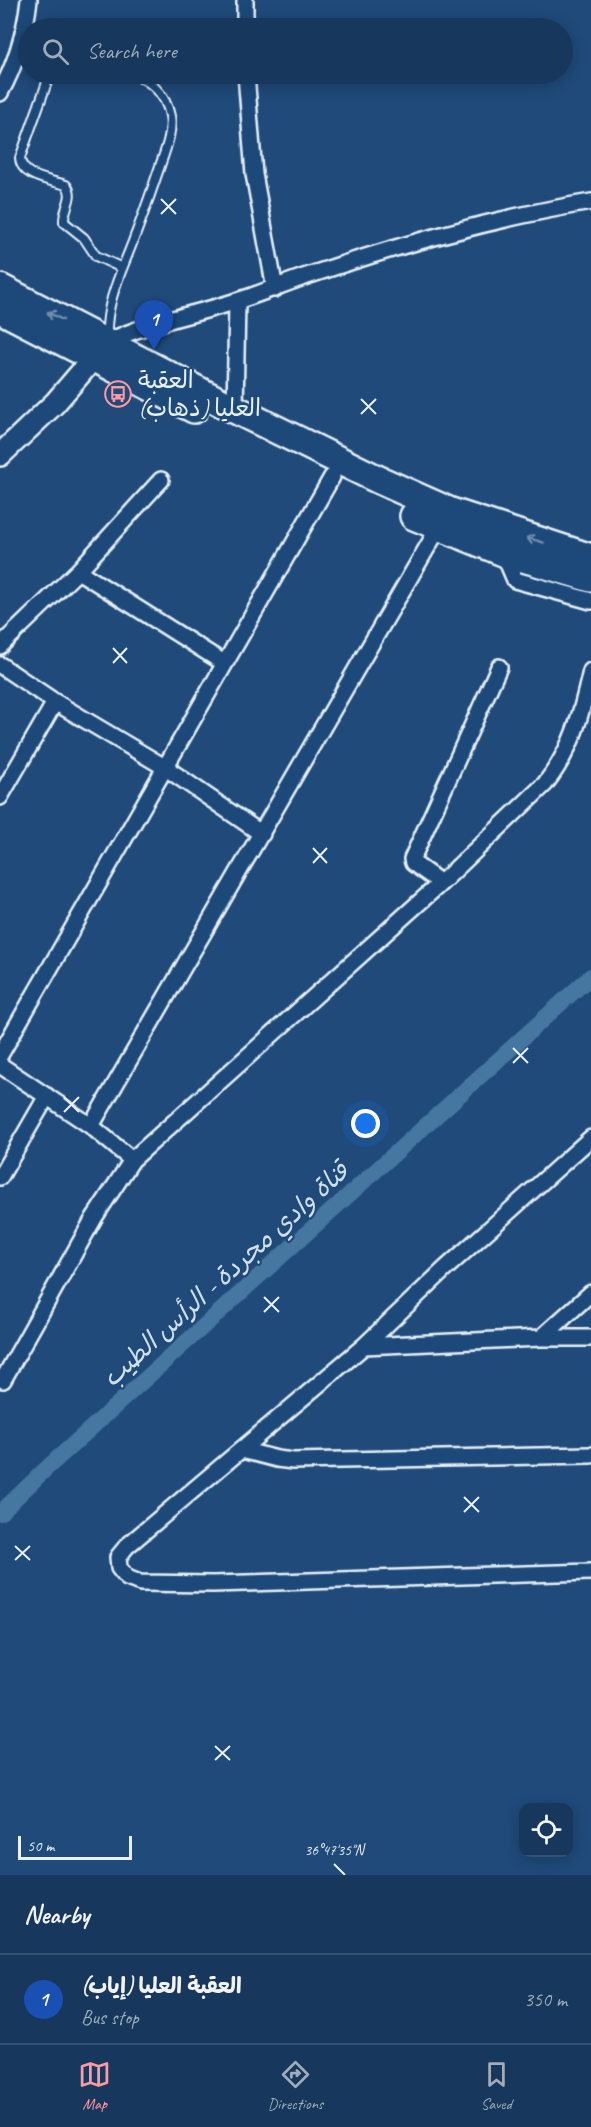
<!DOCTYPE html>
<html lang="en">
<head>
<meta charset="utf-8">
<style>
  body { margin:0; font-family:Caveat,"Playpen Sans Arabic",sans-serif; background:#244365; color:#f1f3f6 }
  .controls { position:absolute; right:18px; bottom:18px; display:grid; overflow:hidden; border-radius:12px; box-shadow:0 3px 15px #0003 }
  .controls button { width:54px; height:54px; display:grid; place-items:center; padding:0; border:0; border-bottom:2px solid #365272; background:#17385c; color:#f1f3f6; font:30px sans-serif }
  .scale { position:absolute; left:18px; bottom:15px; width:114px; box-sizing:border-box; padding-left:6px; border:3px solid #e8f1f8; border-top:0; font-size:16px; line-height:21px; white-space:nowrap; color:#e8f1f8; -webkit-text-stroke:4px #1f4a7a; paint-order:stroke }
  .you { position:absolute; left:366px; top:1124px; width:21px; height:21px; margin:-15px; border:4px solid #fff; border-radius:50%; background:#1a73e8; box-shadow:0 0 0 9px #1a73e833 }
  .badge { display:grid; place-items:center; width:39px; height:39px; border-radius:50%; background:#ff9aa2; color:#fff; font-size:20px; font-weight:700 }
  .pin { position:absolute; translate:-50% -50px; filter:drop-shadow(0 2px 3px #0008) }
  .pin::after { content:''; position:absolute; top:32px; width:21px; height:18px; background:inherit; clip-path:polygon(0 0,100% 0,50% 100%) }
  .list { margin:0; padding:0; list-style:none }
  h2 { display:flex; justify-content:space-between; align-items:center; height:78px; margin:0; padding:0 24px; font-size:26px }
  h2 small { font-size:20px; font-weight:400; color:#9eacbb }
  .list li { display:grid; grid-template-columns:39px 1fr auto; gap:18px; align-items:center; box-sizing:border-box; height:90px; padding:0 24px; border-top:2px solid #365272 }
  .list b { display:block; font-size:22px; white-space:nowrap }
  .list p { margin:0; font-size:20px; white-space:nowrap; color:#9eacbb }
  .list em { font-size:20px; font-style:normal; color:#9eacbb }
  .icon { flex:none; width:33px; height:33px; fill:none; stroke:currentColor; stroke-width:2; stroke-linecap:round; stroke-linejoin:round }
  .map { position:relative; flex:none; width:591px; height:1875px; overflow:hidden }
  .search { position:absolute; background:#17385c; box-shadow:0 3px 15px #0003; left:18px; right:18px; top:18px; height:66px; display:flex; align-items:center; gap:15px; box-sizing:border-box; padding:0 21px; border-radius:33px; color:#9eacbb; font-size:22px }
  .sheet { height:168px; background:#17385c }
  nav { display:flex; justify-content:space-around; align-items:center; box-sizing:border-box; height:84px; border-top:2px solid #365272; background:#17385c; font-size:16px; color:#9eacbb }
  nav a { display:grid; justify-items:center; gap:3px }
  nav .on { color:#ff9aa2 }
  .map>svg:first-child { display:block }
</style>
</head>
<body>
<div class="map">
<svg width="591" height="1875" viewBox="0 0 591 1875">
  <rect width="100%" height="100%" fill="#1f4a7a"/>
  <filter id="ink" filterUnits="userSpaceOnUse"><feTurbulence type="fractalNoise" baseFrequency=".0167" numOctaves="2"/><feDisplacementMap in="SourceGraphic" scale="12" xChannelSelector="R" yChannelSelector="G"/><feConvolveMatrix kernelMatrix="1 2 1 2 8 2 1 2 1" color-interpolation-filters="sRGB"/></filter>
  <g filter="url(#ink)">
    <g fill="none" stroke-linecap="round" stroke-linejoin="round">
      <path stroke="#4477a1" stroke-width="16" d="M0,1513L48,1467L591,976"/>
      <g stroke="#e8f1f8" stroke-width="12">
        <path id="lane" d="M50,74L20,158C21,177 50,180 66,185C76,196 63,208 64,222L84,238L96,256L122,268
          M107,338C105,301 123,269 135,236C144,213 152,189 160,166C165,151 173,132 170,116C166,95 151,80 132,74"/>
      </g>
      <g stroke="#e8f1f8" stroke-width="20">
        <path id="street" d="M245,0V28
          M246,74L254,174L275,289
          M0,93C16,64 25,33 29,0
          M107,342C151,321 200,314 246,298C267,291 288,282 310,275C402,244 495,218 591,202
          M235,410L237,301
          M503,552L515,580L591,601
          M78,571L224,663
          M0,646L78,571L161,480
          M0,665L55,702L166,768L262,834
          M0,797L55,702
          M441,883L413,863L412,859L499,667
          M0,1055L332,477
          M0,1065L91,1126L132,1160
          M91,1126L439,527
          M591,1138L446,1268L364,1346L127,1546L118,1557L119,1568L127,1578L140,1583L213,1584L591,1572
          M0,1177L47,1096
          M541,1338L591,1293
          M364,1346L541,1338H591
          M3,1380L94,1218L132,1160L441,883L545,784C573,748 581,715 591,671
          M242,1450L277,1459L293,1461L591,1455"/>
      </g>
      <g stroke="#e8f1f8" stroke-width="26">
        <path id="secondary" d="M0,455L55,403L103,347"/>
      </g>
      <g stroke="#e8f1f8" stroke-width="32">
        <path id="highway" d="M0,288L224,404L377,479L451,512L591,558
          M0,309L194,409
          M414,516L503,552L591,578"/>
      </g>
      <use href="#lane" stroke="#1f4a7a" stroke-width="8"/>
      <use href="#street" stroke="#1f4a7a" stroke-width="15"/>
      <use href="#secondary" stroke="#1f4a7a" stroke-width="21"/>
      <use href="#highway" stroke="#1f4a7a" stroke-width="27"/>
    </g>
    <defs><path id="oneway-shaft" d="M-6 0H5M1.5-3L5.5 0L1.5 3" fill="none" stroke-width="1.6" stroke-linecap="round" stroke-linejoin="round" transform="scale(1.5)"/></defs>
    <g stroke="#6f8dac">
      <use href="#oneway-shaft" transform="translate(55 316) rotate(-153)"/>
      <use href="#oneway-shaft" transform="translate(535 540) rotate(-163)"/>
    </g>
  </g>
  <path fill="none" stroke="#e8f1f8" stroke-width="2" d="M161,199L176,214M161,214L176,199M361,399L376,414M361,414L376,399M113,648L127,663M113,663L127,648M313,848L327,863M313,863L327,848M513,1048L528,1063M513,1063L528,1048M64,1097L79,1112M64,1112L79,1097M264,1297L279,1312M264,1312L279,1297M464,1497L479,1512M464,1512L479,1497M15,1546L30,1560M15,1560L30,1546M215,1746L230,1760M215,1760L230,1746M334,1864L345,1875"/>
  <defs>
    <g id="bus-ring" transform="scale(1.35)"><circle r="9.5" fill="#1f4a7a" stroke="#ff9aa2" stroke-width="1.5"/><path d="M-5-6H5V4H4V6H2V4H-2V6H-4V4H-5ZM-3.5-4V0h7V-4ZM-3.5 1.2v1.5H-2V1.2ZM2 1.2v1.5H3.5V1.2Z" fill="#ff9aa2"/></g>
  </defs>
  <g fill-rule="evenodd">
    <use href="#bus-ring" x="118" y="394"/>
  </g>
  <g text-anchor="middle" stroke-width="4.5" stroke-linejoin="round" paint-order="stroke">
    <g font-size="24" fill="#e8f1f8" stroke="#1f4a7a" text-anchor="start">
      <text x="138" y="388">العقبة<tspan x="138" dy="28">العليا (ذهاب)</tspan></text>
    </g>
    <g font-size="26" font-style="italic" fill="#cfdfeb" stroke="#1f4a7a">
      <text transform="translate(225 1274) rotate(-42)" y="9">قناة وادي مجردة - الرأس الطيب</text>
    </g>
  </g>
  <g font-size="15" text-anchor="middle" fill="#e8f1f8" stroke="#1f4a7a" stroke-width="4.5" stroke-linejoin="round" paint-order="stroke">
    <text x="334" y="1855">36°47'35"N</text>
  </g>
</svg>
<div class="controls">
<button><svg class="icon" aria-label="locate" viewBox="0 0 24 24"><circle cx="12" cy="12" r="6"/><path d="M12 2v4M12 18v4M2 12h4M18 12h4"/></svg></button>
</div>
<div class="scale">50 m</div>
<div class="you"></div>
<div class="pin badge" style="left:154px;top:350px;background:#1a4fb4">1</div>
<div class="search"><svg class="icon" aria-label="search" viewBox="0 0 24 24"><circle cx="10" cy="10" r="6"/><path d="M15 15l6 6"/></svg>Search here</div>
</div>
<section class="sheet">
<h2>Nearby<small></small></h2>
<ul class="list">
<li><span class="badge" style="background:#1a4fb4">1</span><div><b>العقبة العليا (إياب)</b><p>Bus stop</p></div><em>350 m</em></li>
</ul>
</section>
<nav>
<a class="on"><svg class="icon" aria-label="map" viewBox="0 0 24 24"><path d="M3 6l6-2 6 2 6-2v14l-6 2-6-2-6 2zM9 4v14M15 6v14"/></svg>Map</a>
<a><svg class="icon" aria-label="directions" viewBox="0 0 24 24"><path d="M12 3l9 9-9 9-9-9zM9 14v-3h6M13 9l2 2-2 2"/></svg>Directions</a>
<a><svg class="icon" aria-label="saved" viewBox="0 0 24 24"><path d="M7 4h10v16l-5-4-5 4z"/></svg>Saved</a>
</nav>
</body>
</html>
